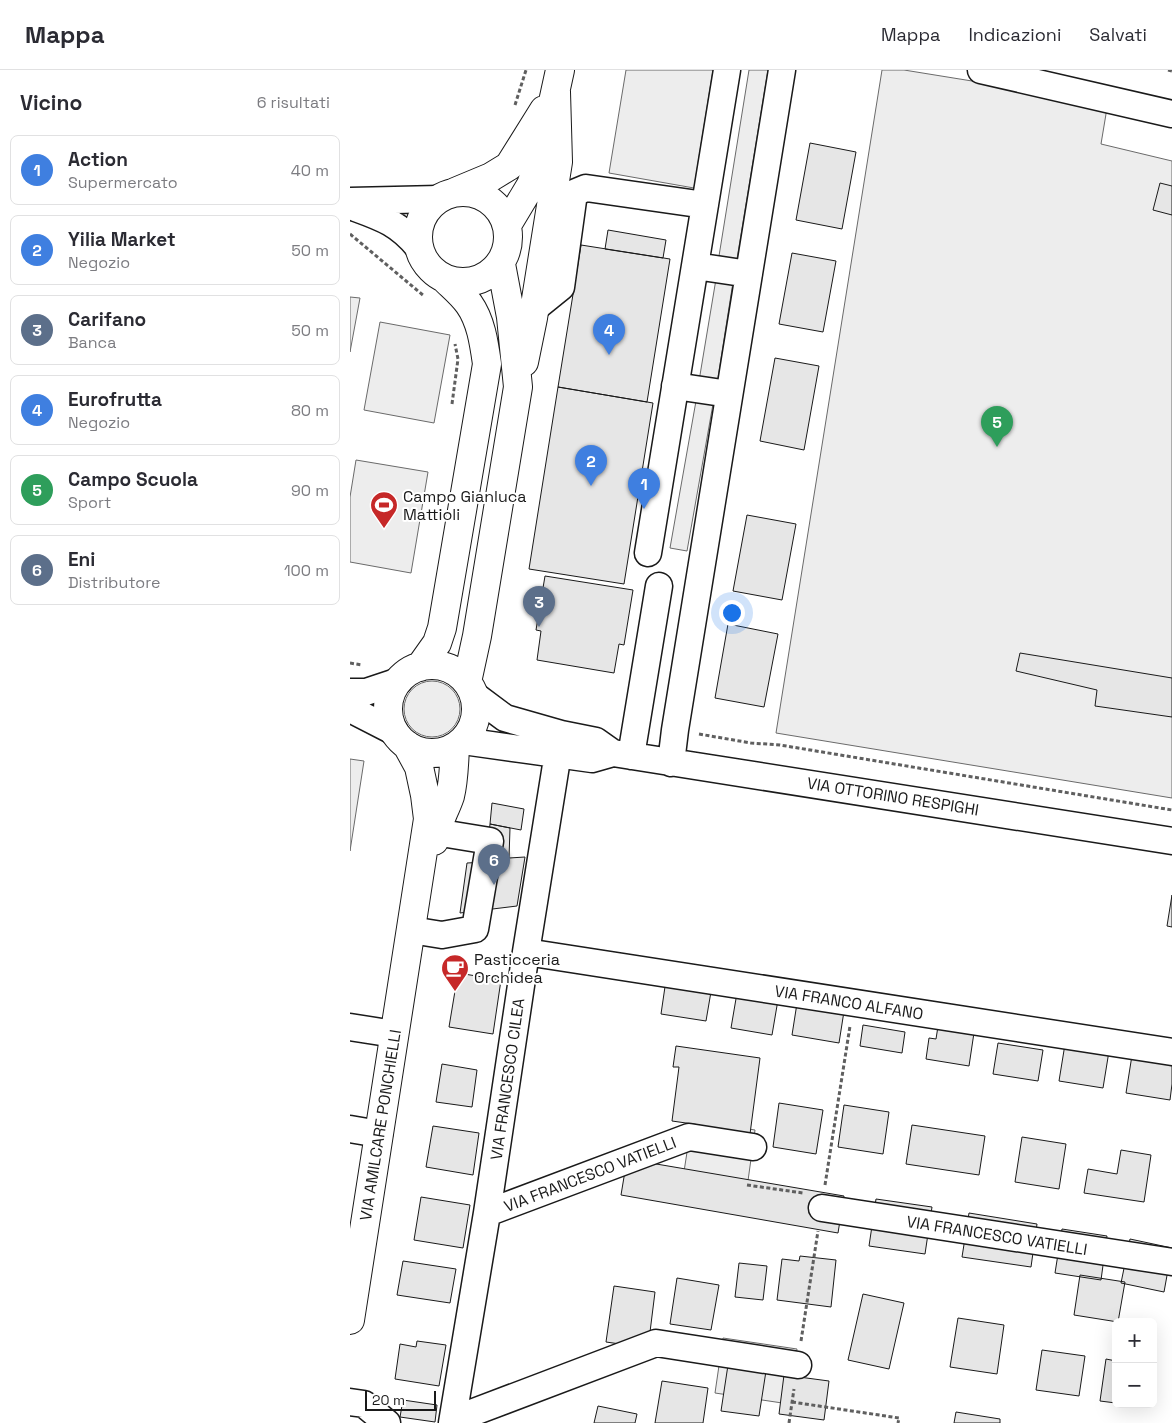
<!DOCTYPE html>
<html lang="it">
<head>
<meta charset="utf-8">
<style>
  body { margin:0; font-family:"Space Grotesk",sans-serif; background:#f2f2f3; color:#2b2b33 }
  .controls { position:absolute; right:15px; bottom:15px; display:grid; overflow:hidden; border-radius:8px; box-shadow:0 5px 20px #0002 }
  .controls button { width:45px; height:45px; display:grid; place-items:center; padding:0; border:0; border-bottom:1px solid #e1e1e2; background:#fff; color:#2b2b33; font:25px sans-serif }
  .scale { position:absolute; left:15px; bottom:12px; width:71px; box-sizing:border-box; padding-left:5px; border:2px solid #1a1a1a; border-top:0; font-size:14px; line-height:18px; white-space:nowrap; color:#1a1a1a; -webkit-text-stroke:4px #fff; paint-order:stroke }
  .you { position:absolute; left:381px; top:542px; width:18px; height:18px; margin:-12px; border:4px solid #fff; border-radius:50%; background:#1a73e8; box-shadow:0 0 0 8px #1a73e833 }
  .badge { display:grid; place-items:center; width:32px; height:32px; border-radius:50%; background:#1a73e8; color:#fff; font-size:16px; font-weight:700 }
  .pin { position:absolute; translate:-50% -41px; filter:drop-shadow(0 1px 2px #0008) }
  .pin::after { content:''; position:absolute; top:26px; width:18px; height:15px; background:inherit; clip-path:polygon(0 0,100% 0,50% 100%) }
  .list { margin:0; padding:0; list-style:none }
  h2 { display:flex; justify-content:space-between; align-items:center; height:65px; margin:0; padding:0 20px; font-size:21px }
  h2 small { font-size:16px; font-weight:400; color:#7c7c81 }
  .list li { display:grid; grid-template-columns:32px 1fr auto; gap:15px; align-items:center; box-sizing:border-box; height:70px; margin:0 10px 10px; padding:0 10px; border:1px solid #e1e1e2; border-radius:8px }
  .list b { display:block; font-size:19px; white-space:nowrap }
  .list p { margin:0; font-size:16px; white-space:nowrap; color:#7c7c81 }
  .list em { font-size:16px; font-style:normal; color:#7c7c81 }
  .map { position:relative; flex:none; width:822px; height:1353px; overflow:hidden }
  header { display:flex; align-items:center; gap:30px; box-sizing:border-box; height:70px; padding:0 25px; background:#fff; border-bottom:1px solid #e1e1e2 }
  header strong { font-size:24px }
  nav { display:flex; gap:28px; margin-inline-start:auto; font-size:18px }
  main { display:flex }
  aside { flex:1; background:#fff }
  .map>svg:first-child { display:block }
</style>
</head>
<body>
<header>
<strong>Mappa</strong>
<nav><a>Mappa</a><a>Indicazioni</a><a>Salvati</a></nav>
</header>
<main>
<aside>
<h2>Vicino<small>6 risultati</small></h2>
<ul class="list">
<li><span class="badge" style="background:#3f7fe0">1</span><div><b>Action</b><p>Supermercato</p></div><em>40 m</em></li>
<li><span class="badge" style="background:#3f7fe0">2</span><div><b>Yilia Market</b><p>Negozio</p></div><em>50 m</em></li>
<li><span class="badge" style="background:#5c6f8a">3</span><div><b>Carifano</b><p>Banca</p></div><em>50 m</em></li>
<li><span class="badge" style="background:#3f7fe0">4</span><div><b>Eurofrutta</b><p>Negozio</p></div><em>80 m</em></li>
<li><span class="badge" style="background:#2e9e5b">5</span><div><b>Campo Scuola</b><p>Sport</p></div><em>90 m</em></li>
<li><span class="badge" style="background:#5c6f8a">6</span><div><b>Eni</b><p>Distributore</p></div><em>100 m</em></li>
</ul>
</aside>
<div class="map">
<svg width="822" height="1353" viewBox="0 0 822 1353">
  <rect width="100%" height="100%" fill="#fff"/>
  <path fill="#ededed" stroke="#6a6a6a" d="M276,0H363L344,118L259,103Z
    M399,0H418L387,189L369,186Z
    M532,0H554L690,22L757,38L751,74L822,91V728L426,663Z
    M366,209L383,212L367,314L349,311Z
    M0,227L10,228L0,282Z
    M30,252L100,265L84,353L14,340Z
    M346,331L363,334L337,481L320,478Z
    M6,390L78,402L61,503L0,492V427Z
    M54 639a28 28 0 1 1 56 0a28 28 0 1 1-56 0Z
    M0,689L14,691L0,781Z
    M342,1050L405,1060L397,1118L333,1108Z
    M373,1268L447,1279L439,1334L365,1323Z"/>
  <path fill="#e6e6e6" stroke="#1a1a1a" d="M460,73L506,82L492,159L446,150Z
    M810,113L822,116V145L803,140Z
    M258,160L316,170L313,188L255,179Z
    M231,175L320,189L297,332L208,317Z
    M442,183L486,191L473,262L429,254Z
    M425,288L469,296L454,380L410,371Z
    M208,317L303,333L274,514L179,499Z
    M397,445L446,454L432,530L383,521Z
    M195,506L283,520L274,575L269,574L264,603L187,590L191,561L186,560Z
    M378,554L428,564L414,637L365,628Z
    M670,583L822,608V647L745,636L747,620L666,601Z
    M142,733L174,739L171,760L140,754Z
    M140,754L160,758L159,788L175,787L167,836L110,843L117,793L136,792Z
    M822,825V857L817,856Z
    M108,903L151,910L143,964L99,957Z
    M317,903L363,910L356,951L311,944Z
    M388,917L429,924L422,965L381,958Z
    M448,927L495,935L489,973L442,965Z
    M589,950L625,956L619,996L576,989L579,968L586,969Z
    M513,955L555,962L552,983L510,976Z
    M716,968L760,975L753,1018L709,1011Z
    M648,973L693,980L688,1011L643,1004Z
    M326,976L410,988L400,1064L350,1057V1055L322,1051L329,997H323Z
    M783,979L822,985V1014L820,1030L776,1023Z
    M92,994L127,1000L122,1037L86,1032Z
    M429,1033L473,1040L466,1084L423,1077Z
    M494,1035L539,1042L533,1084L488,1077Z
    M562,1055L635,1066L629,1105L556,1094Z
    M83,1056L129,1063L123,1105L76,1097Z
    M672,1067L716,1074L709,1119L665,1112Z
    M771,1080L801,1085L794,1132L734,1123L738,1099L767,1104Z
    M277,1089L494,1126L488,1163L271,1125Z
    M71,1127L120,1135L113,1178L64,1170Z
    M526,1129L582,1137L575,1184L519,1176Z
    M619,1143L687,1154L681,1197L612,1187Z
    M712,1159L757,1166L751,1210L705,1203Z
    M780,1169L822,1178L814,1222L771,1213Z
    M450,1186L486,1190L481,1237L427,1230L432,1189L449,1191Z
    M53,1191L106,1199L100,1233L47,1225Z
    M389,1193L417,1196L413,1230L385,1227Z
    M730,1205L775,1212L768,1252L724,1245Z
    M327,1208L369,1215L361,1260L320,1254Z
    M264,1216L305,1222L298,1278L256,1272Z
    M513,1224L554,1233L539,1299L498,1290Z
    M608,1248L654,1255L647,1304L600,1297Z
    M67,1271L96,1275L89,1316L45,1309L50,1274L66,1277Z
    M692,1280L735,1286L729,1326L686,1320Z
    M756,1289L766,1291V1333L750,1331Z
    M378,1295L416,1301L409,1346L371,1341Z
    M434,1305L479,1311L474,1350L429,1344Z
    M312,1311L358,1318L353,1353H305Z
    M53,1330L87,1335L85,1352L50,1347Z
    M248,1336L287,1344L285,1353H244Z
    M606,1342L650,1349V1353H604Z"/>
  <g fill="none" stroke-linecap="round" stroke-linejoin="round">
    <g stroke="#1a1a1a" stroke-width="29">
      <path id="minor" d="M631,0L822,44
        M0,131L89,129
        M0,136C30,147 48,152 69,178
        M345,196L399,204
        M185,238L211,217L224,123L236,118L355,135
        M325,316L379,324
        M298,483L377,0
        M0,622H16L49,611
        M124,625L155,648L211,664L246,671L263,683L822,771
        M0,639L45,662
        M113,671L242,689L263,683
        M281,686L309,516
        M321,693L325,660L432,0
        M61,860L92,865L125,859L140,771L85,762
        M176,882L822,982
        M0,957L44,964
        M0,1059L29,1064
        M472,1138L822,1192
        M137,1143L339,1067L403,1077
        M0,1332L14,1334L37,1353
        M103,1350L306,1273L448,1295
        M102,1353L137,1143L176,882L211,664"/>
    </g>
    <g stroke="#1a1a1a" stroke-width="30">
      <path id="major" d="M68 167a45 45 0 1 1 90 0a45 45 0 1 1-90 0Z
        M105,122L141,107L159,96L194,40
        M157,155L181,115L191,87L210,0
        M174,292L183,248L208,92L206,22
        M38 639a44 44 0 1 1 88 0a44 44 0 1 1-88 0Z
        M70,597L87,573L92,558L137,294C134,273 131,251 119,234C112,224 102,216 94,208
        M117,612L127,566L168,317L161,247L151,194
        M84,771C86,755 95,741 100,726C104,710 104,693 105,678
        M0,1250L78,749L75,725L69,697L57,675"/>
    </g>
    <path stroke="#5f5f5f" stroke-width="3" stroke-dasharray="4 2.5" stroke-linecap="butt" d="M818,0L822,1
      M165,35L176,0
      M0,164L74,226
      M102,334L108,289L105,274
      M0,593L12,595
      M349,664L401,673L430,675L822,740
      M397,1115L453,1123
      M475,1115L500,956
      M451,1271L468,1161
      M442,1332L549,1348L548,1353
      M439,1353L444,1319"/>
    <use href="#minor" stroke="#fff" stroke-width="26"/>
    <use href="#major" stroke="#fff" stroke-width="28"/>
  </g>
  <defs>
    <g id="stadium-pin" transform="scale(1.4375)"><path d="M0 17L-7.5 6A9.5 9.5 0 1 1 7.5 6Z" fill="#c62828" stroke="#fff"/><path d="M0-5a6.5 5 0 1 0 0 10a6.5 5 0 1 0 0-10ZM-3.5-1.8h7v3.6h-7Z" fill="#fff"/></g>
    <g id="cafe-pin" transform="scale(1.4375)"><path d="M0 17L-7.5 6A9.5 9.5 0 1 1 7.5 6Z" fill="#c62828" stroke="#fff"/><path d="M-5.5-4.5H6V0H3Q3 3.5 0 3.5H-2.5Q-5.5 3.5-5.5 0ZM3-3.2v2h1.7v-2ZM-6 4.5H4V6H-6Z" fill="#fff"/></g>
  </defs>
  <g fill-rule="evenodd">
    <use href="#stadium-pin" x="34" y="435"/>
    <use href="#cafe-pin" x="105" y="898"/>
  </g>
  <g text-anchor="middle" stroke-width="4" stroke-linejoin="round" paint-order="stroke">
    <g font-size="16" fill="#1a1a1a" stroke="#fff" text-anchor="start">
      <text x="53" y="432">Campo Gianluca<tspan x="53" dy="18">Mattioli</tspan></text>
      <text x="124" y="895">Pasticceria<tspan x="124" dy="18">Orchidea</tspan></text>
    </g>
    <g font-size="16" fill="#1a1a1a" stroke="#fff">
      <text transform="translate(543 726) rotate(9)" y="6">VIA OTTORINO RESPIGHI</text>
      <text transform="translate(499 932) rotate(9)" y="6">VIA FRANCO ALFANO</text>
      <text transform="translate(157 1009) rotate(-82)" y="6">VIA FRANCESCO CILEA</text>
      <text transform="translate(30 1055) rotate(-81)" y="6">VIA AMILCARE PONCHIELLI</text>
      <text transform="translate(240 1104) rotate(-21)" y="6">VIA FRANCESCO VATIELLI</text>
      <text transform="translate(647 1165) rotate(9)" y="6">VIA FRANCESCO VATIELLI</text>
    </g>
  </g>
</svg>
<div class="controls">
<button>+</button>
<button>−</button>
</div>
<div class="scale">20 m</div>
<div class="you"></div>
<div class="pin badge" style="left:294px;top:439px;background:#3f7fe0">1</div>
<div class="pin badge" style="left:241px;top:416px;background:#3f7fe0">2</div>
<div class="pin badge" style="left:189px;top:557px;background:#5c6f8a">3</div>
<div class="pin badge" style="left:259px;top:285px;background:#3f7fe0">4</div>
<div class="pin badge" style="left:647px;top:377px;background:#2e9e5b">5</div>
<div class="pin badge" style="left:144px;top:815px;background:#5c6f8a">6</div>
</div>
</main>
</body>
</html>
